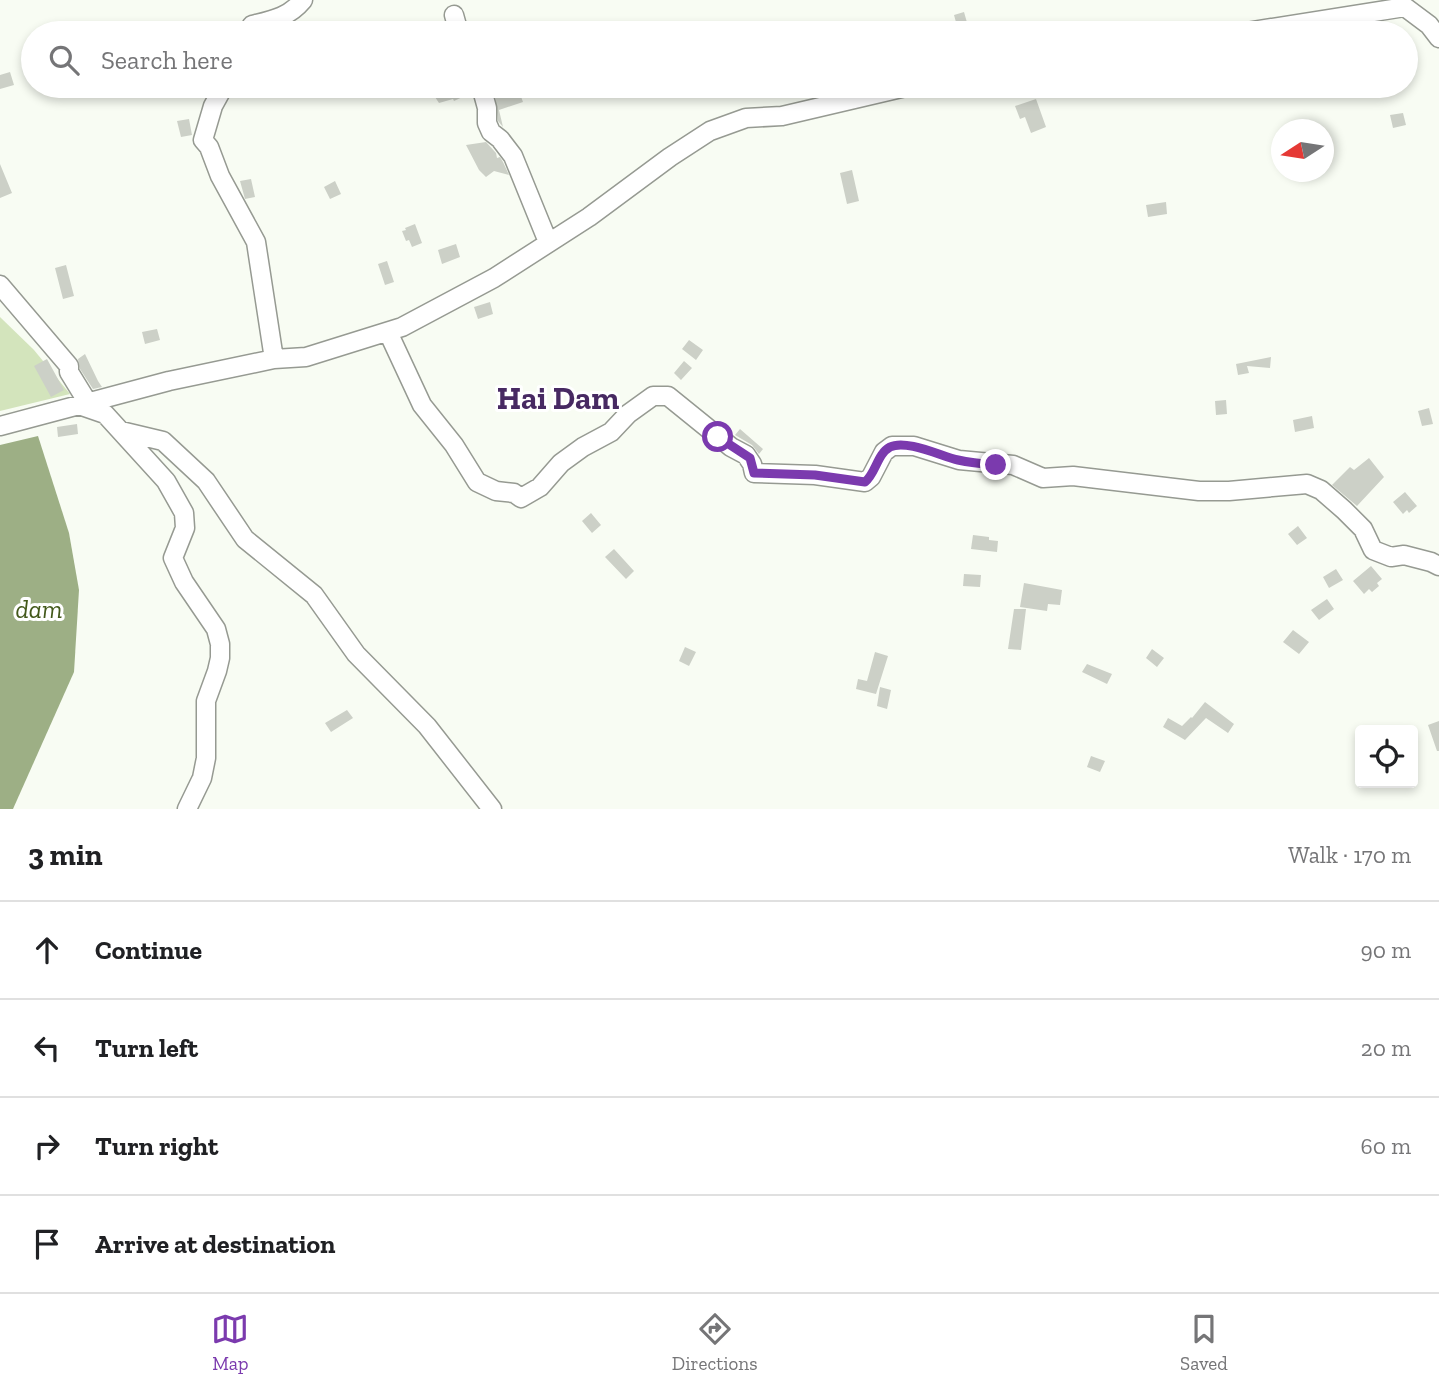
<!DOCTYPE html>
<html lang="en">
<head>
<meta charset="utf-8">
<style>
  body { margin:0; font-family:"Zilla Slab",serif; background:#f2f2f2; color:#202124 }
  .controls { position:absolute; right:21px; bottom:21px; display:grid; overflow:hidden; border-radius:7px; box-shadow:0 4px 10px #0003 }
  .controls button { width:63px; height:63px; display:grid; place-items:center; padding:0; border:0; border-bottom:2px solid #e0e0e0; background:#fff; color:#202124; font:35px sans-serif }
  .compass { position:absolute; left:1271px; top:119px; width:63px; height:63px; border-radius:50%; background:#fff; box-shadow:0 4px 10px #0003; rotate:258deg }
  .stop { position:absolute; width:21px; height:21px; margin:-16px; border:5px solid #7b3aae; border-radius:50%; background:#fff }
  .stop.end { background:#7b3aae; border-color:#fff; box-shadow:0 2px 7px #0008 }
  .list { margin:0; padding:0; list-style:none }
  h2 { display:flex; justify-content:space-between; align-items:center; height:91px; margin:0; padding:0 28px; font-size:30px }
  h2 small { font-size:23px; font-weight:400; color:#757577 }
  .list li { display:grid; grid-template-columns:46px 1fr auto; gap:21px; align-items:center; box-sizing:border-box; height:98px; padding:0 28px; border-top:2px solid #e0e0e0 }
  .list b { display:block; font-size:26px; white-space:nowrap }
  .list em { font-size:23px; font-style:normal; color:#757577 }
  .icon { flex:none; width:38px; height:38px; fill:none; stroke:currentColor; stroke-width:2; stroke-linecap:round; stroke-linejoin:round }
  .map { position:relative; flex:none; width:1439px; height:809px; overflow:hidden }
  .search { position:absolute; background:#fff; box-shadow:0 4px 10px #0003; left:21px; right:21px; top:21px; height:77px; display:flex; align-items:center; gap:18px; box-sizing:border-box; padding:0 24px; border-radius:38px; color:#757577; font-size:26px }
  .sheet { height:483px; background:#fff }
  nav { display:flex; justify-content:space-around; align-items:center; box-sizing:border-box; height:98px; border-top:2px solid #e0e0e0; background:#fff; font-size:19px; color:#757577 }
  nav a { display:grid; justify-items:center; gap:4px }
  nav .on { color:#7b3aae }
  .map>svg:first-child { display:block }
</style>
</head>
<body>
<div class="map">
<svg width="1439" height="809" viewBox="0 0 1439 809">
  <rect width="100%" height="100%" fill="#f8fcf3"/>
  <path fill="#d3e4bc" d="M0,317L34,350L70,394L0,411Z"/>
  <path fill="#9daf85" d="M38,436L69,533L79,590L74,672L13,809H0V445Z"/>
  <path fill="#ccd0c7" d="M964,12L970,33H959L954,15Z
    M10,72L14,85L0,89V75Z
    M447,86H470L471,93L454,101L453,99L439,103L433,94L449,90Z
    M519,91L523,102L499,110L503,127L498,121L495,95Z
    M1036,99L1046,127L1031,133L1025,117L1020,119L1015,106Z
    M1403,113L1406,125L1393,128L1390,115Z
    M189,119L192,135L181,137L177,121Z
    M486,142L496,153L497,158L500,157L503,162L509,175L494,171L486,177L479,170L466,145Z
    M0,164L12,193L0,198Z
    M852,170L859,201L847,204L840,173Z
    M251,179L255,197L245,199L240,181Z
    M335,181L341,194L330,199L324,187Z
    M1166,202L1167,214L1148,217L1146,205Z
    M415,224L422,243L412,247L409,240L406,241L402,231L406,230L405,228Z
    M456,244L460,257L442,264L438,250Z
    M387,261L394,282L385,285L378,264Z
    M66,265L74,296L63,299L55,268Z
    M490,302L493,314L478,319L474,307Z
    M157,329L160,340L145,344L142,332Z
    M689,340L703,350L696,360L682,349Z
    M85,354L98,381L102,387L93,389L80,369L78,359Z
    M1271,357L1270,368L1247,366L1249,373L1238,375L1236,364Z
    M47,359L64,390L51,397L34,366Z
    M684,361L692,368L681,380L674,373Z
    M1226,400L1227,414L1216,415L1215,401Z
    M1429,408L1433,424L1422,426L1418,411Z
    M1312,416L1314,428L1295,432L1293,420Z
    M77,424L78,434L58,437L57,427Z
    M740,429L763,449L759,454L752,445L735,435Z
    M1369,458L1384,477L1357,506L1332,485L1350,467L1354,470Z
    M1405,492L1417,506L1409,513L1407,510L1403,514L1393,502Z
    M591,513L601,525L592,533L582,521Z
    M1298,526L1307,538L1297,545L1288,534Z
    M973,535L989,537V540L998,541L997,552L971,549Z
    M614,549L634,571L626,579L605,557Z
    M1371,566L1382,579L1377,583L1379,586L1372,592L1369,589L1364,594L1353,581Z
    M1336,569L1343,580L1329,588L1323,577Z
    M964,574L981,575L980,587L963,586Z
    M1024,583L1062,590L1060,605L1048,604L1047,611L1020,607Z
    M1327,599L1334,609L1319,620L1311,610Z
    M1014,609H1026L1021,650L1008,649Z
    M1293,630L1309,642L1299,654L1283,642Z
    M685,647L696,652L689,666L679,661Z
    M1152,649L1164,658L1157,667L1146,658Z
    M875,652L888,656L876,694L856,689L858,679L867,681Z
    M1087,664L1112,674L1107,684L1082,672Z
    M880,687L891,690L887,709L877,706Z
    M1205,702L1234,724L1228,733L1206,718L1185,740L1163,727L1168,718L1182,726L1191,717L1192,718Z
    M347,710L353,718L331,732L325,723Z
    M1439,721V751H1437L1428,725Z
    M1091,756L1105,761L1100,772L1087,767Z"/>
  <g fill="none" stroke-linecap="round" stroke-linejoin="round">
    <g stroke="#969a92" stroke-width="21">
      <path id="minor" d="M454,15L459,33
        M247,33L252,25C273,20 289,17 303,0
        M1240,33L1405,7L1429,25L1439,38
        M224,86L213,106L203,140L209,147L220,176L256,242L274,359
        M481,86L487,108V123L491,132L500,139L513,156L548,242
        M0,285L69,366V372L88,403
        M388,332L422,405L454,445L477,482L496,491L514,493L521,498L540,487L561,463L583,447L611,432L628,414L653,396H668L731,447L746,455L752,464L754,473L815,475L865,482L871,477L884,452L892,446H914L959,460L1013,465L1043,478L1073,476L1199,491H1229L1307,484L1321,490L1344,510L1363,529L1373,550L1391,557L1404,555L1431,562L1439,566
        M79,405L105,414L166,481L184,513L185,528L173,558L184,582L216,629L220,644V658L217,671L206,701V758L202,778L187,809
        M0,426L169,381L274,359L306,357L402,327L494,278L589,217L670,157L710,131L746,118L782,116L910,86
        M121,431L163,441L206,481L245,539L314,595L356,654L427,726L492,809"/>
    </g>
    <use href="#minor" stroke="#fff" stroke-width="18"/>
  </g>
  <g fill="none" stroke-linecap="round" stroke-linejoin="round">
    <path stroke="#7b3aae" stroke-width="9" d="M718,437L750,458L754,473L815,475L865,482C876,473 877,454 890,447C906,439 941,456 958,460C971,463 983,464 996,465"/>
  </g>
  <g text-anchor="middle" stroke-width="6" stroke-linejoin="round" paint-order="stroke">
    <g font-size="26" font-style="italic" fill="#43591b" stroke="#fff">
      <text x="39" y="618">dam</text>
    </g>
    <g font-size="32" font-weight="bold" fill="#472962" stroke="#fff">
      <text x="558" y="409">Hai Dam</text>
    </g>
  </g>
</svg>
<div class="controls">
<button><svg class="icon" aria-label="locate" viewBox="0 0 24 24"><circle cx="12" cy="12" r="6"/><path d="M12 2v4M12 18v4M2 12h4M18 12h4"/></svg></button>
</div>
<svg class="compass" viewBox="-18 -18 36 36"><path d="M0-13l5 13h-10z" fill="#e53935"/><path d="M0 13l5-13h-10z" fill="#757577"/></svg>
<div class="stop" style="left:718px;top:437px"></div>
<div class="stop end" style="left:996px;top:465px"></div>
<div class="search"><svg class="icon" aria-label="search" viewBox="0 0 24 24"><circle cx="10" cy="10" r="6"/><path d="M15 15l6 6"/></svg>Search here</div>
</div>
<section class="sheet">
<h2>3 min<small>Walk · 170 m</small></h2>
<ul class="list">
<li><svg class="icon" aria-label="ahead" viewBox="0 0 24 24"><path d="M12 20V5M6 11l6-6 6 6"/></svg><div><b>Continue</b></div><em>90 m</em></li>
<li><svg class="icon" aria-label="left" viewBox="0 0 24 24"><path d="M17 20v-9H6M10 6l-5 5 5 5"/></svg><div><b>Turn left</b></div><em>20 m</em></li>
<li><svg class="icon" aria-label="right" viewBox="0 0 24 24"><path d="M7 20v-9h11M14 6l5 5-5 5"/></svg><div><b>Turn right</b></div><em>60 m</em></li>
<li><svg class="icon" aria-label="arrive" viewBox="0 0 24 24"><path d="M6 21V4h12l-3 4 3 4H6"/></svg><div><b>Arrive at destination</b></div></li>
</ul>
</section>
<nav>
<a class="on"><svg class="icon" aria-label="map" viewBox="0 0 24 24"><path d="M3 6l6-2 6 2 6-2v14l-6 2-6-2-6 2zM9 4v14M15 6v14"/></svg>Map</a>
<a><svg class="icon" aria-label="directions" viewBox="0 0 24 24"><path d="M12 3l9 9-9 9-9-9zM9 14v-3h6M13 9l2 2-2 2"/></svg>Directions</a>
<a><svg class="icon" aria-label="saved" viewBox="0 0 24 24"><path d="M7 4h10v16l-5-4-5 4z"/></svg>Saved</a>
</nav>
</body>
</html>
